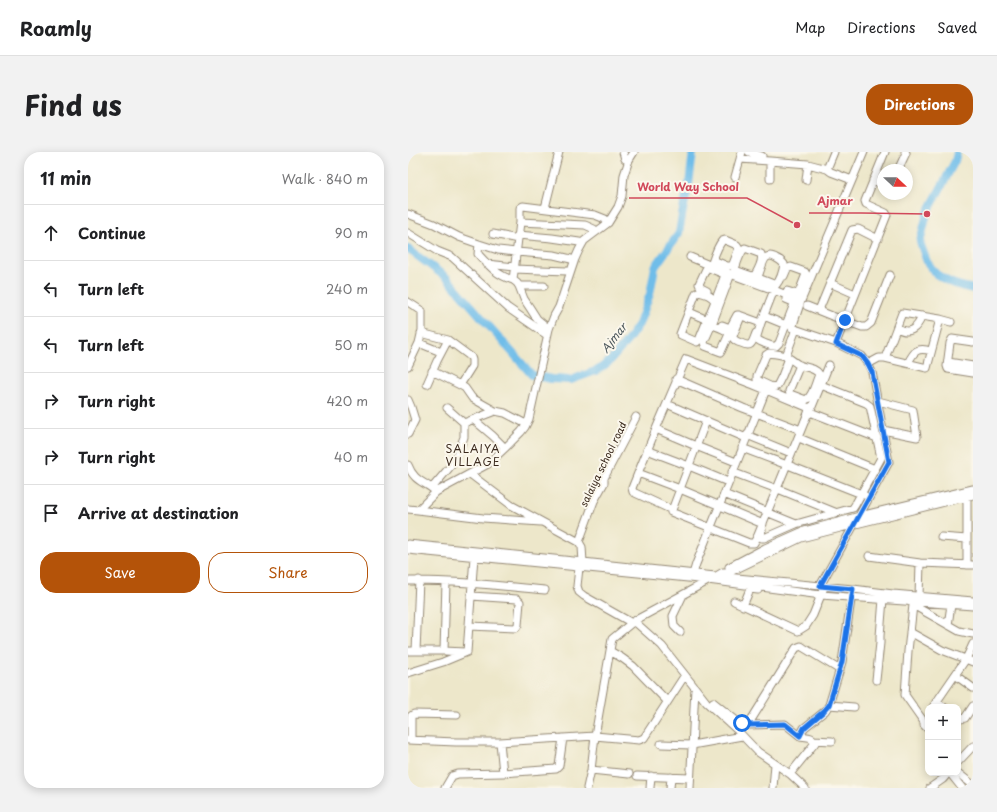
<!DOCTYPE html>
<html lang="en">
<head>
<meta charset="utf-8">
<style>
  body { margin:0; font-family:"Playpen Sans",sans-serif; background:#f2f2f2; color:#202124 }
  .controls { position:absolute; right:12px; bottom:12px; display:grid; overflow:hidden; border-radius:8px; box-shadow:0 2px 10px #0003 }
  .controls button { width:36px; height:36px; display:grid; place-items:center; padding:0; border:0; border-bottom:1px solid #e0e0e0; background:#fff; color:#202124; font:20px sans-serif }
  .compass { position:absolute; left:469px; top:12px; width:36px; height:36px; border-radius:50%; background:#fff; box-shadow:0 2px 10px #0003; rotate:112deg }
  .stop { position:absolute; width:12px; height:12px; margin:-9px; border:3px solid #1a73e8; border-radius:50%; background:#fff }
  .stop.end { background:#1a73e8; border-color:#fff; box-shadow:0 1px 4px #0008 }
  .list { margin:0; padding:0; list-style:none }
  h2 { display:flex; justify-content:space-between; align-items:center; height:52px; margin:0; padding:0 16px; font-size:17px }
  h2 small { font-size:13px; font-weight:400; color:#757577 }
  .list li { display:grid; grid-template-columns:26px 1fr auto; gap:12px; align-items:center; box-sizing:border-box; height:56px; padding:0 16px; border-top:1px solid #e0e0e0 }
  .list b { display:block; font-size:15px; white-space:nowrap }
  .list em { font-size:13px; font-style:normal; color:#757577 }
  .actions { display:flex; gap:8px; padding:12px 16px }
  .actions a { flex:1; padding:9px 0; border:1px solid #b45309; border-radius:16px; text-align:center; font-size:14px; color:#b45309 }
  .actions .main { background:#b45309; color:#fff }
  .icon { flex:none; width:22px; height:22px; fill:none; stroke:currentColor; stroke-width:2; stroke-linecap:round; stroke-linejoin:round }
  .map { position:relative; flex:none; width:565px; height:636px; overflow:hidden; border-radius:16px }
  header { display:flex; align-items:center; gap:24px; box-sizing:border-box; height:56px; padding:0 20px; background:#fff; border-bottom:1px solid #e0e0e0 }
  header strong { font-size:19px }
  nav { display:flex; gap:22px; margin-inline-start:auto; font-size:14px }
  .intro { display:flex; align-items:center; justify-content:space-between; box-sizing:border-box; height:96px; padding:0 24px }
  h1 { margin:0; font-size:28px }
  .button { padding:10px 18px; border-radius:16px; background:#b45309; color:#fff; font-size:14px; font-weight:700 }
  main { display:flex; gap:24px; padding:0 24px }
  aside { flex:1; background:#fff; border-radius:16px; box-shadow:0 2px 10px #0003 }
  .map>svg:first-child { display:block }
</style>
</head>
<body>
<header>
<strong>Roamly</strong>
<nav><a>Map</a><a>Directions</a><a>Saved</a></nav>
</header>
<div class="intro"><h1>Find us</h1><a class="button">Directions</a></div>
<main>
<aside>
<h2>11 min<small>Walk · 840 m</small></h2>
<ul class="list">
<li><svg class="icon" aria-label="ahead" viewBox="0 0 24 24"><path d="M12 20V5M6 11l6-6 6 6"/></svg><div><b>Continue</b></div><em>90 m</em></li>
<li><svg class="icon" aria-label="left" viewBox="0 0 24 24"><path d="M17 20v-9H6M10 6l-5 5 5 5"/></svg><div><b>Turn left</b></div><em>240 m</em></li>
<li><svg class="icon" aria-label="left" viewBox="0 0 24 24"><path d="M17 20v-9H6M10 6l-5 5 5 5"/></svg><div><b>Turn left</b></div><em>50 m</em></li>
<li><svg class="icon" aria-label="right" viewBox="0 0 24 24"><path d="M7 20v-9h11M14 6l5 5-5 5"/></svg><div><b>Turn right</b></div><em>420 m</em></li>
<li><svg class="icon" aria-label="right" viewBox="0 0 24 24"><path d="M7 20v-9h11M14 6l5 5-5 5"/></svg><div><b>Turn right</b></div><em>40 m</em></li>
<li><svg class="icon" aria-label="arrive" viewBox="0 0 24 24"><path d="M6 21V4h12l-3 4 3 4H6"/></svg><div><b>Arrive at destination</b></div></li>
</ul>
<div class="actions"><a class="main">Save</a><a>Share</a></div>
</aside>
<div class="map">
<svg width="565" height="636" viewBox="0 0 565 636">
  <rect width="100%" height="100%" fill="#fbf7ec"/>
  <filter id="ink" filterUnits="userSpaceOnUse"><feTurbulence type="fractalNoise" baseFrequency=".025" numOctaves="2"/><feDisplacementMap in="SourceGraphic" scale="8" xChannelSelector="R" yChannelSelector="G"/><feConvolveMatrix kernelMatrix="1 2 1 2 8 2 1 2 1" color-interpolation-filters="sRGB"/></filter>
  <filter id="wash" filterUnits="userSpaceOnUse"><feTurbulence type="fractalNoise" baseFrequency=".012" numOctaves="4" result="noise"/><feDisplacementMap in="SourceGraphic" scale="16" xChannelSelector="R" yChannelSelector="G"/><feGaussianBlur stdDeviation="0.9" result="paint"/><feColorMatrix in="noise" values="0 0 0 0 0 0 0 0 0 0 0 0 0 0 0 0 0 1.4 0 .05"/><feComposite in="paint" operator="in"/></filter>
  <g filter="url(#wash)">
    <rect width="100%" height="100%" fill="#ede7ca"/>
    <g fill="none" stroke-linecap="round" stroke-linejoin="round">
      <path stroke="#6fbde9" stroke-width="8" d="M549,0L547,9L519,62L512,90L519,110L528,122L541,130L553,134L565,137
        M0,97L39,126L124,223L143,227L163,228L190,218L202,209L220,188L231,172L242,142L247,115L271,81L275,58L281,32L285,0"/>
    </g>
  </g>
  <g filter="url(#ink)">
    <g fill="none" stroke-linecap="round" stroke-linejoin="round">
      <g stroke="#948874" stroke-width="9">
        <path id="minor" d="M215,0L217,7L221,8
          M341,0L354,4
          M426,0L419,17L423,20L444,28
          M332,7L362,9V27
          M362,9L400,12L398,28
          M400,12L419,17
          M490,18L498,1L497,0
          M327,25L334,0
          M465,28L475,32
          M137,56L151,0
          M0,62L26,72L51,85L71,92L90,98L108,100L146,103L163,107
          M112,70L177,73L186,77
          M0,81L29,99L44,105L100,156L139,183
          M85,82L110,87
          M110,83L144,86L171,90
          M71,92L70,102C81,114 89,123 105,128
          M282,105L325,123L366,138L393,149
          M79,112L107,115
          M303,114C306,105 309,95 314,89L317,88L329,93L331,96L325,112L323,114H319L305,108
          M106,117L159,119
          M325,123C328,115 331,101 337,96L353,102C355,108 350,118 347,123L344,124L327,118
          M376,124L379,117L383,115L397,120L398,122L391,140L389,142L379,139
          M348,131C350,126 355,107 359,105C362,103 363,104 366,105C370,107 373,108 376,112C375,119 373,127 368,133L350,126
          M422,131L447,142
          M111,134H136
          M299,139L293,136L291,132L298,117L301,116L316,122L317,123L309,144
          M290,140C296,141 304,144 307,149L291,188L289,190L273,183L272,182L288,141Z
          M0,150L14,159V178L11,191L0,214
          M399,154L424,164L454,175H458L463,171L482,123
          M411,158L444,78L450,77L470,87
          M281,160L304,170
          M356,164L378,173
          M332,167L325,184V186C327,189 329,190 333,191C344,196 344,191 348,181
          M532,167L543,170
          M353,171L349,184V187C352,190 364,195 368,194C369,193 370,192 371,191L386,152L385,150L378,147
          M304,173C310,175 318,177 321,182L313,200L297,194L296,190L305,170L323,122
          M314,173L322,176L329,163H331L353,171L366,138
          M489,176C501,183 509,177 514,164
          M141,177L129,167L122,156L116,147L111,134L109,131L105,128L112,70V56L115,54L187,63L197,67L200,71
          M13,181L40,188L63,205L64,208V214L52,233L57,236L64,246L87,259
          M565,190L544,187L542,191L539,214L540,217L565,221
          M11,191L33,200
          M428,191L479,63L478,61L458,52L457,49L477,0
          M378,204L388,177
          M381,206L374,224L369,234L364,235L349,228V224L358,203L361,201C366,202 372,202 377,204C382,206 386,210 391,213C398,216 406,215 411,222L410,225C407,232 405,244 398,248L382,242L381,239L392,213
          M540,210L565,214
          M500,211C506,199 509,195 523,199
          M460,212L471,206H477L494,161L532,167L519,216L477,206
          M24,219L52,233
          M268,227L335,256L393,278
          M19,232L29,209L40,188
          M0,248L3,255L7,268L0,282
          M470,249L505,258L509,285L475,278
          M259,252L338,286
          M39,256L56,271
          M402,260L469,286
          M401,262L421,213
          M66,268L85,284L97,296
          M248,277L288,294L328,310
          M339,283L383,301
          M391,286L467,317
          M334,296L379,313
          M239,298L281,314L320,330
          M0,313C6,329 15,329 26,338
          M380,313L456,343
          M324,320L369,337
          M230,321L272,337L355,372
          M62,322L103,353L171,390L174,395L175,410
          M24,336L47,309L56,285V271L87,259L97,261L118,272
          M370,337L429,361
          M316,342L360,360
          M0,357L10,358L28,340L80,312L97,296L113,280L117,275L121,267L141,177L146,164L151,155L167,107L171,98L176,89L200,71L210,55L214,44L216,23L221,8L226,0
          M10,358L75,366L133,370
          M264,358L225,340L224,336L248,277L278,207L346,233L399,255L401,257L400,261L350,383L346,391H341L263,360L264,358L298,269
          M361,361L388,372
          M354,378L352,382V385L354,386H356L388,372L445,356L447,353L473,306L462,254L458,251L413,233
          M533,385L559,387
          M171,390L186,349L196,331V326L228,265
          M0,392L175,410L297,423L445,437L485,442L565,449
          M0,398L300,428L413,443L565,454
          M461,404L512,411L565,413
          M559,413V345
          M321,415L357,396L393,380L452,364L565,337
          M171,416L169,434L171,440L176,444L224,471
          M285,422L288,412L358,238
          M310,423L315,420L324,419L393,386L448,372L565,343
          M0,429C46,428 91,434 137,438
          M412,434L481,310L464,220L460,212L454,204L428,191L384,176L393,149L456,0
          M511,444L512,411
          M326,449L390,479L398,474L405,463L415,438
          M505,450V453L551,479L565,482
          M505,453L500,499L497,543L516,570V573L520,577
          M335,454L342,437L350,438
          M226,469L254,494L299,551L330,579L350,600L382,622L397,636
          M540,473L543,453
          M61,474L108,476L110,473L112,450L109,447L63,444
          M272,480L266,474L265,464L275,443
          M502,480L534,498L565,510
          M0,499H36L57,500
          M8,499L11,428
          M36,499L38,430
          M202,499L214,506L225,514L259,549
          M59,500L66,405
          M0,521L35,510L59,500
          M547,523L565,536
          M468,528L472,491V484L475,447
          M305,550L330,570L340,573L377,572L392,584
          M528,550L536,555
          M421,553L446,555
          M525,555L558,507L565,492
          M550,565L553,567L557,566L565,554
          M340,573L388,496L393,494L396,496L432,518
          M0,588L48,590H92L187,584L231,588L236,586L277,523
          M3,588V564L6,562L49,563
          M406,588L424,589
          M92,590L95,621
          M253,592L284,593L334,584
          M550,610L565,594
          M183,618L221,622
          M542,621L554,636
          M550,621L565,633
          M382,622L407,591C405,584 399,585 392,584L396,576L417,559L421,553L434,510L444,441
          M229,624L282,626
          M37,636L44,624L50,622L95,621L148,617L151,614L155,586
          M179,636L183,618L187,584L204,487L226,469L300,429
          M242,636L243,624
          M262,636L263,625
          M282,636L287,536
          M365,636L367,612
          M522,636L535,627L540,621"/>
      </g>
      <use href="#minor" stroke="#fff" stroke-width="7"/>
    </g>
  </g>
  <g fill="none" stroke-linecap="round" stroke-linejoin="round" filter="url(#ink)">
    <path stroke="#1a73e8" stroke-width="5" d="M334,571L340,573L377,572L392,584L396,576L416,559L421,553L434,510L445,437L412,434L481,310L464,220L460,212L454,204L428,192L437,168"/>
  </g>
  <g text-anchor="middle" stroke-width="4" stroke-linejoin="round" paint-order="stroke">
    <g font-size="10" fill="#3b2a1e" stroke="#fbf7ec">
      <text transform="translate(195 312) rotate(-64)" y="4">salaiya school road</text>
    </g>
    <g font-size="11" font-style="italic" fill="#4b565b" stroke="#fbf7ec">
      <text transform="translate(206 186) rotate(-52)" y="4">Ajmar</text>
    </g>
    <g font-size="11" letter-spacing="1" fill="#3b2a1e" stroke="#fbf7ec">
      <text x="65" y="301">SALAIYA<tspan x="65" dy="13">VILLAGE</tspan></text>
    </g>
  </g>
  <path fill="none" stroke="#d1495b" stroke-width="1.5" d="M389 73L339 46H221M519 62L453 61H401"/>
  <g fill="#d1495b" stroke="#fbf7ec" stroke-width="1.5">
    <circle cx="389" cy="73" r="4"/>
    <circle cx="519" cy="62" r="4"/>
  </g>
  <g font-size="11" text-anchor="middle" font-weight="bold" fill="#d1495b" stroke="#fbf7ec" stroke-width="4" stroke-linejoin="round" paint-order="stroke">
    <text x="280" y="39">World Way School</text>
    <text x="427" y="53">Ajmar</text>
  </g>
</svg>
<div class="controls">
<button>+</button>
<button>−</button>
</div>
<svg class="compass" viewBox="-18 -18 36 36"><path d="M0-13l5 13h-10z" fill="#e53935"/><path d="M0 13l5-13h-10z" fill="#757577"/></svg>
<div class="stop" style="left:334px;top:571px"></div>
<div class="stop end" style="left:437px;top:168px"></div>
</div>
</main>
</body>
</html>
